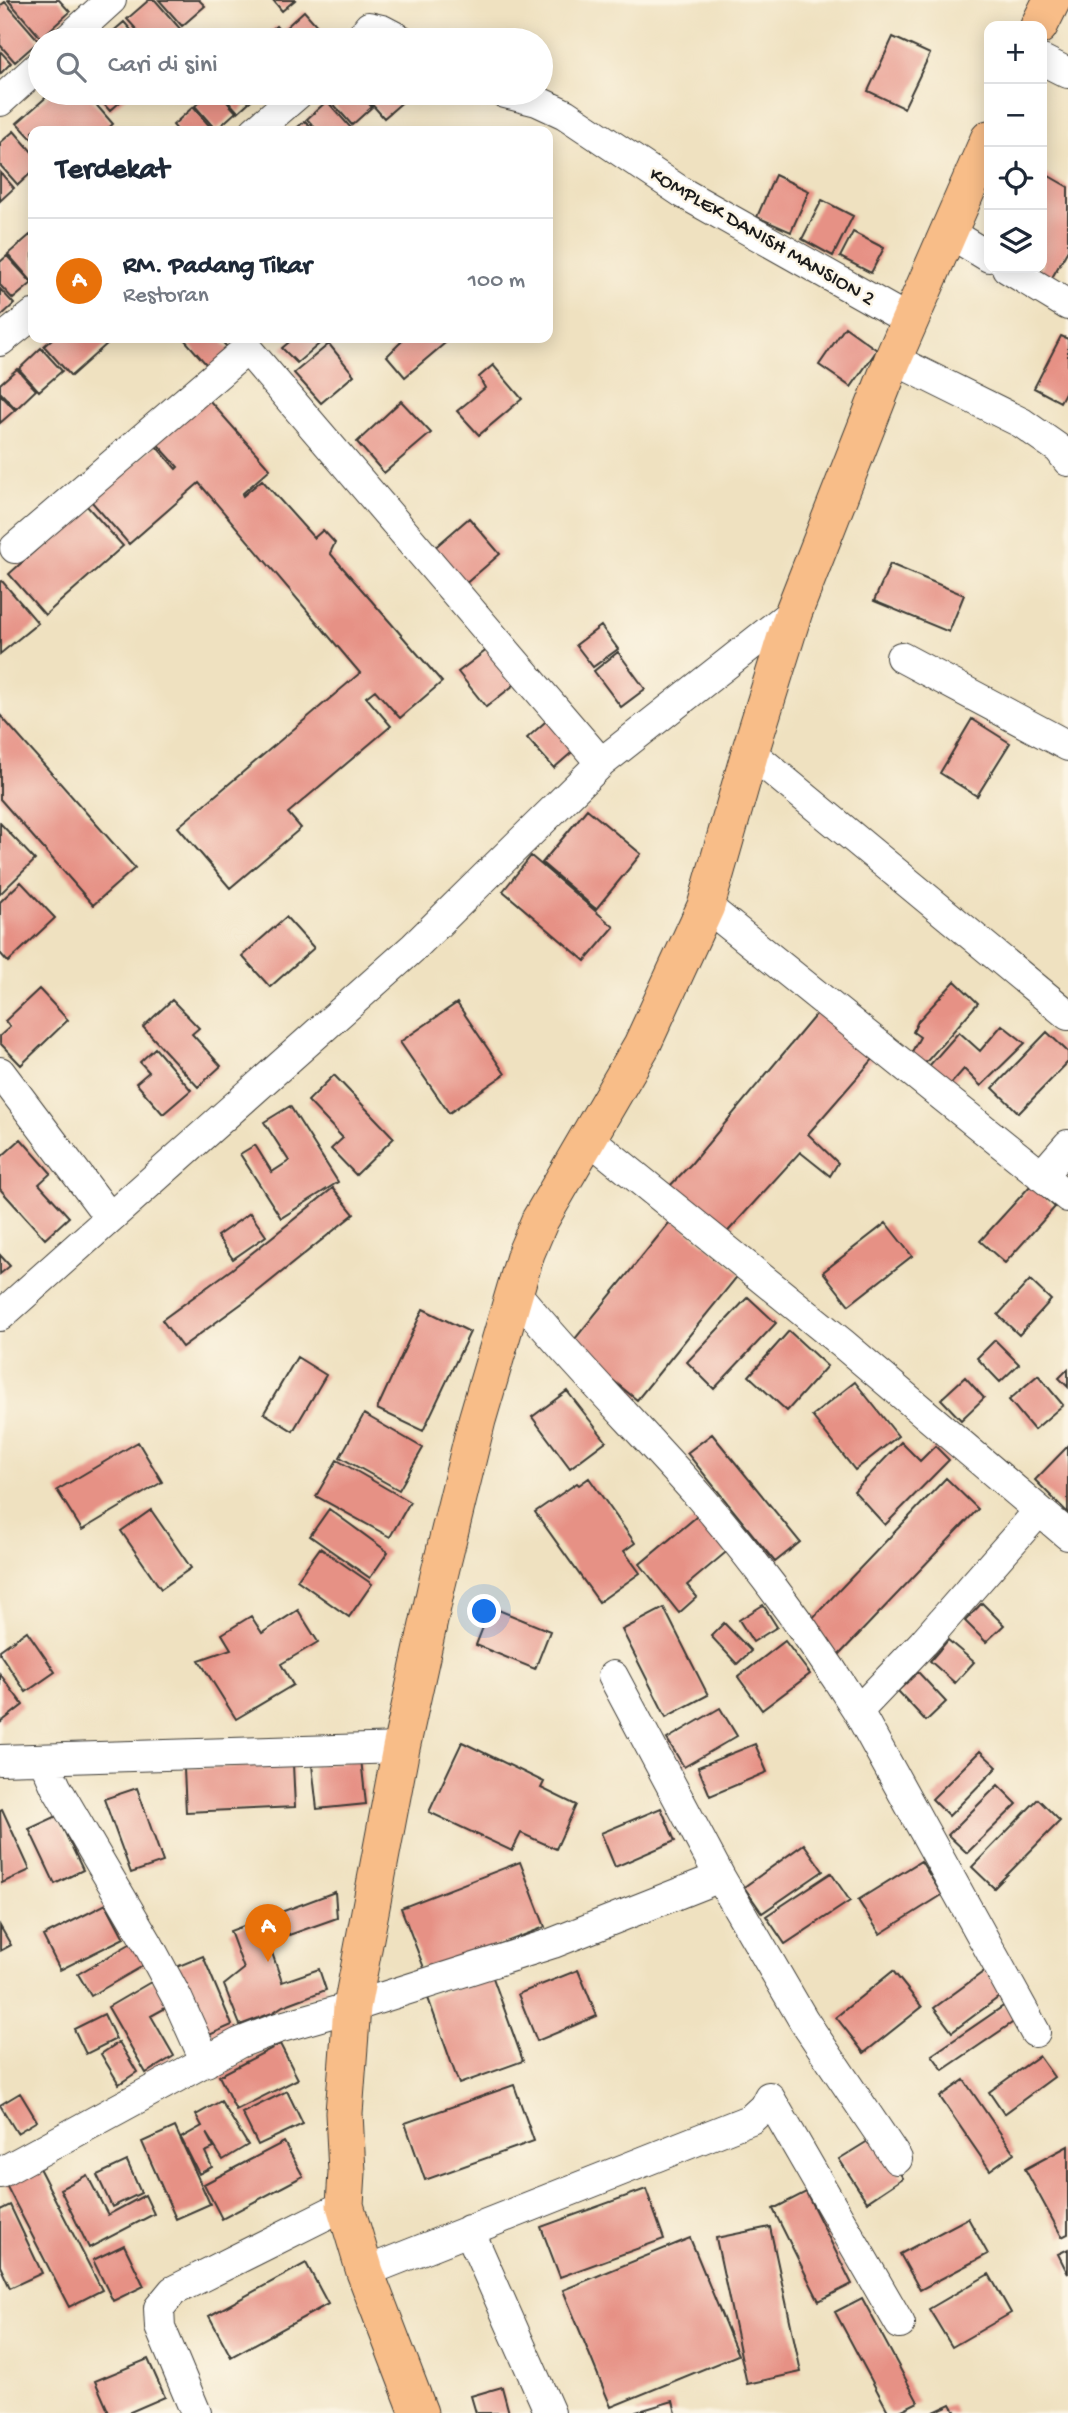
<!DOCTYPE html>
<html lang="id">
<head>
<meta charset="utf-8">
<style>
  body { margin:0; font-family:"Gochi Hand",sans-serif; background:#f2f2f3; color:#1f2937 }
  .controls { position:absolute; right:21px; top:21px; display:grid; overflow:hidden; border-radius:14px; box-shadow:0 4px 18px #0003 }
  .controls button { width:63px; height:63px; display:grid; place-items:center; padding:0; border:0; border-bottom:2px solid #e0e1e3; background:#fff; color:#1f2937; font:35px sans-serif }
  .you { position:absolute; left:485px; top:1612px; width:24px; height:24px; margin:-18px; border:5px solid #fff; border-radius:50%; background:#1a73e8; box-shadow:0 0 0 10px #1a73e833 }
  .badge { display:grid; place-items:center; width:46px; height:46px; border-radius:50%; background:#c8321e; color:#fff; font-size:23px; font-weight:700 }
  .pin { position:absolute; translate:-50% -58px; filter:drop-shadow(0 2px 4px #0008) }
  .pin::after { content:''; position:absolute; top:37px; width:24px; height:21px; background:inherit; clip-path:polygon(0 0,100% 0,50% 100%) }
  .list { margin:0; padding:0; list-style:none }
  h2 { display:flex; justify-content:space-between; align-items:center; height:91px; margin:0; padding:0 28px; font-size:30px }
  h2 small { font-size:23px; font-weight:400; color:#747a83 }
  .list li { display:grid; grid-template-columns:46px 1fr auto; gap:21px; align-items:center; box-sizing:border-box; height:126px; padding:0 28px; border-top:2px solid #e0e1e3 }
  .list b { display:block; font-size:26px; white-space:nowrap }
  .list p { margin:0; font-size:23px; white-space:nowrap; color:#747a83 }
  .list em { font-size:23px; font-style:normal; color:#747a83 }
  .icon { flex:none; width:38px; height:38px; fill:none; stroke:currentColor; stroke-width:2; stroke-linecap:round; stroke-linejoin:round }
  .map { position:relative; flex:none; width:1068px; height:2413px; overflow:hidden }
  .search { position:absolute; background:#fff; box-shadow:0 4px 18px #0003; left:28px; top:28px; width:525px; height:77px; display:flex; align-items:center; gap:18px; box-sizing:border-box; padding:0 24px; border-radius:38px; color:#747a83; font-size:26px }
  .panel { position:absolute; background:#fff; box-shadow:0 4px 18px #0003; left:28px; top:126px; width:525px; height:217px; border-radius:14px }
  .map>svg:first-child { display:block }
</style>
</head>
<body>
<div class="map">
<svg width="1068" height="2413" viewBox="0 0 1068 2413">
  <rect width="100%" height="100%" fill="#fcf5e5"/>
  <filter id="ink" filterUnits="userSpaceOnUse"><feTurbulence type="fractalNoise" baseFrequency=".0143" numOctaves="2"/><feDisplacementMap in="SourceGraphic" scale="14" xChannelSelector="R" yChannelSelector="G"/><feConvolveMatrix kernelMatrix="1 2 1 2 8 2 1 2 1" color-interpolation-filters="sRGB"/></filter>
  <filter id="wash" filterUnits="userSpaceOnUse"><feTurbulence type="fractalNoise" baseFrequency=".00686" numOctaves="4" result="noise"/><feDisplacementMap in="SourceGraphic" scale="28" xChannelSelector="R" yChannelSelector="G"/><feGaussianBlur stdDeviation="1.57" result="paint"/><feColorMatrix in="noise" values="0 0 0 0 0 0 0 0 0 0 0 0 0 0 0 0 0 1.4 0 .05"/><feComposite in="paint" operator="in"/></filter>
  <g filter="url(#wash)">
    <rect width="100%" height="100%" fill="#efe1c0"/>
    <g id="blocks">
      <path fill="#e69185" d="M8,0H59L70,12L41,38Z
        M149,0H155L182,31L172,40H146L127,19Z
        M159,0H199L205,6L182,26Z
        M273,0H295L282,11Z
        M5,2L39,41L15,62L0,45V6Z
        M304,11L327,37L323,40H292L283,30Z
        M124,22L140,40H103Z
        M276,26L288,40H260Z
        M893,37L930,54L904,108L868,91Z
        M0,51L11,63L0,74Z
        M51,93H86L113,124L105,131H33V140L17,123Z
        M94,93H130L110,111Z
        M209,93H219L236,112L216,130L195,106Z
        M221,93H259L238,112Z
        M336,93H359L372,107L352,125L329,99Z
        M362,93H400L406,99L384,118Z
        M327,101L351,128L347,131H318L307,119Z
        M193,107L213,130L212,131H178L173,125Z
        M305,121L315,131H293Z
        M14,131L33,153V171L18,185L0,165V143Z
        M0,172L14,188L0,201Z
        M1042,172L1068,187V250L1050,281L1029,268H1042Z
        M775,175L809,191L791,232L757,217Z
        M822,200L853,216L833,256L802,239Z
        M853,232L884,248L871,273L840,257Z
        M30,235L33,239V283L8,254Z
        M7,256L32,283L13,299L0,285V262Z
        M0,289L14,304L0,317Z
        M845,327L877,350L851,387L819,365Z
        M1061,336L1068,339V387L1060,402L1034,388Z
        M53,338H103L108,343L71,376L44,346Z
        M183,338H219L234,355L214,373Z
        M294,338H324L325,339L297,363L282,348Z
        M405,338H451L405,377L387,356Z
        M329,344L354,375L321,403L294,373Z
        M41,348L62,371L39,391L19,369Z
        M493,365L522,399L479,435L457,411L485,388L479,377Z
        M17,369L36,390L16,409L0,392V384Z
        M202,392L270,469L242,494L243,496L262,480L314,538L323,530L335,543L330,553L442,682L400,718L375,690L366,697L391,726L288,813L301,828L230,888L178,827L360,673L199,483L129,544L91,501L155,445L176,469L178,467L152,438Z
        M0,394L15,410L0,423Z
        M401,401L431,433L384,473L357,442Z
        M86,505L123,546L45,615L9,574Z
        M469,518L500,554L464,585L432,550Z
        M890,564L964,595L949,632L874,601Z
        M2,581L38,623L0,654V582Z
        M601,626L618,649L593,667L576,645Z
        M492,646L519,681L486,707L458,672Z
        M618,652L645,689L621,707L594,671Z
        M0,715L135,868L93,905L0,799Z
        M552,716L579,746L554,768L527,738Z
        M972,719L1010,743L977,796L940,773Z
        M587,809L641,854L596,909L542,863Z
        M0,823L35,860L0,894Z
        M531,856L614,927L585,961L503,891Z
        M21,882L55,918L8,962L0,953V902Z
        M286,917L314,948L270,987L242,956Z
        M955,981L978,1003L921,1068L909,1057L920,1037L913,1032L918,1021Z
        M39,989L68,1020L21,1065L0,1043V1036L10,1027L5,1021Z
        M172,1000L199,1028L192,1034L221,1066L198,1087L143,1027Z
        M457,1003L505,1074L449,1113L400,1042Z
        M818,1012L875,1057L808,1134L838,1163L830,1176L800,1152L721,1239L664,1192L691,1164Z
        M1002,1025L1025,1043L981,1086L964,1069L949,1086L929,1066L959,1032L980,1051Z
        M1047,1032L1068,1052V1062L1019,1113L993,1088Z
        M155,1048L191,1090L163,1114L136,1083L149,1072L140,1062Z
        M334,1075L394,1138L356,1175L331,1149L343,1138L308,1101Z
        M290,1106L338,1182L281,1218L240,1154L255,1145L272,1172L289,1161L264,1122Z
        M21,1139L51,1173L39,1184L69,1217L45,1239L0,1189V1158Z
        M1031,1185L1055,1207L1005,1263L980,1241Z
        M333,1188L354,1214L252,1296L182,1347L162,1320L232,1269Z
        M250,1213L266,1236L233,1259L217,1236Z
        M673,1218L740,1273L637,1400L570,1345Z
        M886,1223L912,1256L849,1305L823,1272Z
        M0,1255L10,1266L0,1274Z
        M1030,1280L1051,1300L1019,1335L998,1315Z
        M748,1297L776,1323L714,1389L687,1362Z
        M423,1309L470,1332L423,1431L377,1409Z
        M789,1331L827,1366L787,1411L749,1376Z
        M995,1340L1019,1364L1000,1382L977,1358Z
        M297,1357L326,1375L293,1431L264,1413Z
        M1068,1369V1387L1059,1378Z
        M1038,1375L1063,1405L1034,1430L1009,1400Z
        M965,1377L984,1398L961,1420L941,1399Z
        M855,1382L898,1436L855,1470L812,1416Z
        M567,1391L606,1441L570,1468L532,1417Z
        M364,1414L423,1448L399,1490L340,1457Z
        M712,1434L800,1542L775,1562L687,1453Z
        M138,1442L162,1482L82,1530L57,1490Z
        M901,1442L920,1461L935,1446L949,1460L885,1525L854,1491Z
        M1068,1446V1513L1035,1480Z
        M337,1460L410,1502L390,1537L316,1496Z
        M589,1478L635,1543L624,1551L640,1573L599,1602L535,1512L577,1483L579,1485Z
        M946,1478L978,1509L838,1656L806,1625Z
        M329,1509L388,1552L370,1578L310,1536Z
        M151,1510L191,1568L161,1589L121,1531Z
        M701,1513L731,1548L687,1585L697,1597L679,1613L640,1564Z
        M320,1548L372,1584L349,1617L297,1580Z
        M982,1603L1004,1625L986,1642L965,1621Z
        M763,1605L777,1627L753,1642L739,1620Z
        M491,1607L550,1631L535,1669L476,1645Z
        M664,1608L708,1695L666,1717L622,1630Z
        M298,1610L318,1642L281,1664L293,1685L236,1719L199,1660L231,1649L222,1634L251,1616L262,1633Z
        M724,1623L751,1651L737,1664L711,1636Z
        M27,1631L55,1672L26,1692L0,1654V1650Z
        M948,1640L974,1662L955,1683L930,1661Z
        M785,1641L810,1674L762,1710L738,1677Z
        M918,1672L946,1702L926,1721L898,1691Z
        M0,1674L23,1705L0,1723Z
        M720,1708L737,1736L684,1767L667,1739Z
        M462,1742L544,1782L541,1788L576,1805L556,1849L521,1833L512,1851L429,1812Z
        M755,1744L767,1772L710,1796L698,1767Z
        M980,1751L997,1767L949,1816L932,1799Z
        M361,1759L366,1804L317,1809L312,1765Z
        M293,1764L295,1807L186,1812L184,1769Z
        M998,1785L1017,1804L967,1853L948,1835Z
        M137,1788L163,1862L131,1873L104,1799Z
        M1038,1799L1060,1821L994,1888L972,1867Z
        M661,1808L675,1841L615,1867L601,1833Z
        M2,1809L30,1870L2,1883L0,1810Z
        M57,1816L83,1870L55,1884L29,1829Z
        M804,1844L823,1871L762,1913L744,1887Z
        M921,1861L942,1895L880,1934L858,1900Z
        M520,1862L545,1927L426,1973L401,1908Z
        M831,1873L850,1901L785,1944L766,1916Z
        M335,1892L337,1918L289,1935L286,1928L266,1935L282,1982L319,1969L326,1990L283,2006L272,2013L240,2025L224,1985L244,1969L230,1931Z
        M106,1904L124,1938L60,1970L43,1936Z
        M0,1926L11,1945L0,1951Z
        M135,1941L148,1963L91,1996L78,1974Z
        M203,1956L232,2025L198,2040L169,1970Z
        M578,1970L597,2016L537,2041L518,1994Z
        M986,1970L1003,1994L952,2032L934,2008Z
        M893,1971L922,2007L864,2053L836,2017Z
        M492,1975L523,2061L459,2084L428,1998Z
        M156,1979L171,2005L151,2016L174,2056L146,2073L108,2007Z
        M1005,2005L1015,2021L943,2070L932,2055Z
        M104,2014L116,2039L86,2054L74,2029Z
        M119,2042L137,2072L119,2084L101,2054Z
        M280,2044L298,2079L236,2110L219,2076Z
        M1039,2056L1054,2077L1004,2114L989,2092Z
        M964,2080L1014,2153L990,2170L940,2097Z
        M514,2085L534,2141L425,2180L405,2123Z
        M287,2091L303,2124L258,2145L242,2113Z
        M20,2093L37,2121L17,2133L0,2105Z
        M221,2101L248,2145L223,2160L206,2133L214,2148L205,2152L212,2167L199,2174L181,2138L202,2126L196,2115Z
        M175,2127L210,2204L176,2219L142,2142Z
        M876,2136L903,2178L867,2202L839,2159Z
        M284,2142L303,2176L222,2219L204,2184Z
        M1068,2146V2234L1062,2237L1025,2169Z
        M127,2161L141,2193L112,2207L97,2175Z
        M38,2166L102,2290L69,2307L5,2183Z
        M87,2175L108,2215L145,2195L154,2214L89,2248L60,2189Z
        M646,2189L664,2239L560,2277L541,2227Z
        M806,2192L852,2284L819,2301L773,2209Z
        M10,2205L42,2273L10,2288L0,2266V2210Z
        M968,2218L988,2254L920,2290L900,2254Z
        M770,2227L801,2372L747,2384L716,2238Z
        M690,2238L738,2355L611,2407L563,2290Z
        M124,2245L144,2286L113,2301L93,2260Z
        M1068,2249V2274L1058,2254Z
        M306,2263L328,2304L231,2357L209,2316Z
        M989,2274L1011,2313L952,2347L929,2309Z
        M862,2298L918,2402L896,2413H889L835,2312Z
        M148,2359L165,2397L128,2413H109L95,2381Z
        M502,2387L509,2413H476L471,2396Z
        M673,2401L676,2413H636V2412Z
        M951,2404L956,2413H932Z"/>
    </g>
  </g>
  <g filter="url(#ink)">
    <use href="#blocks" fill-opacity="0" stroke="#3c3a35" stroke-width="2"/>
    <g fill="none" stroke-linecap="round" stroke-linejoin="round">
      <g stroke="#3c3a35" stroke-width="32">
        <path id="minor" d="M67,40L111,0
          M359,40L369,27L382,30L401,40
          M1042,60L1068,73
          M505,93L537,101L565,114L683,193L910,321
          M0,101L40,65
          M255,131L299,93
          M948,232L989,257
          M1007,268L1068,305
          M0,341L33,315
          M893,359L1022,423L1059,449L1068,461
          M15,548L247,349L601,763
          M901,657L1068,746
          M750,752L1068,1015
          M706,906L1068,1197
          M0,1072L110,1218
          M587,1137L843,1344L1068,1535
          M1041,1176L1068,1145
          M515,1292C573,1363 639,1428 700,1497C758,1565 810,1635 858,1711L923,1643L1039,1511
          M0,1316L414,947L601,763L794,611
          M613,1676L720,1877
          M858,1711L1035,2032
          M0,1760L401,1748
          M44,1760L56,1787L148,1944L177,1998L206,2062
          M769,2097L900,2324
          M0,2173L239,2043L278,2028L352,2007L553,1943L720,1877L804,2021L897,2159
          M469,2230L550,2413
          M365,2272L751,2119L764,2107L769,2097
          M196,2413L160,2327L159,2308L173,2291L345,2205"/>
      </g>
      <g stroke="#3c3a35" stroke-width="39">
        <path id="major" d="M1039,26L1052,0
          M419,2413L365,2272L345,2205L347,2172L344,2113L352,2007L401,1748L437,1584L477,1420L526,1253L540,1220L642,1045L706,906L750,752L794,611L893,359L989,139"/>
      </g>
      <use href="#minor" stroke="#fff" stroke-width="30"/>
      <use href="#major" stroke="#f8bd88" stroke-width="37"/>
    </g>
  </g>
  <g text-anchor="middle" stroke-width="5" stroke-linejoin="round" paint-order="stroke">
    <g font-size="21" fill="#1c1c1c" stroke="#fcf5e5">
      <text transform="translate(763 235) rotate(30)" y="7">KOMPLEK DANISH MANSION 2</text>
    </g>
  </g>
</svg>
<div class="controls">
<button>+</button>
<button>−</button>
<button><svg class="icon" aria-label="locate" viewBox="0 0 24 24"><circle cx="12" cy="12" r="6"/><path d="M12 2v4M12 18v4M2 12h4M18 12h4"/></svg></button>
<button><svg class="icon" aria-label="layers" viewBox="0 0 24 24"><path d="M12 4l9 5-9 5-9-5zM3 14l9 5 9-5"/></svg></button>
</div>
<div class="you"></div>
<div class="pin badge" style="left:268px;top:1962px;background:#e8710a">A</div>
<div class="search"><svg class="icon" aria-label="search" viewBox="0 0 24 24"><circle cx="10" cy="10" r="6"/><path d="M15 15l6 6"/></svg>Cari di sini</div>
<section class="panel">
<h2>Terdekat<small></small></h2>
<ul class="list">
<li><span class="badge" style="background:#e8710a">A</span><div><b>RM. Padang Tikar</b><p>Restoran</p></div><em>100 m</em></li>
</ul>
</section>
</div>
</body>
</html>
